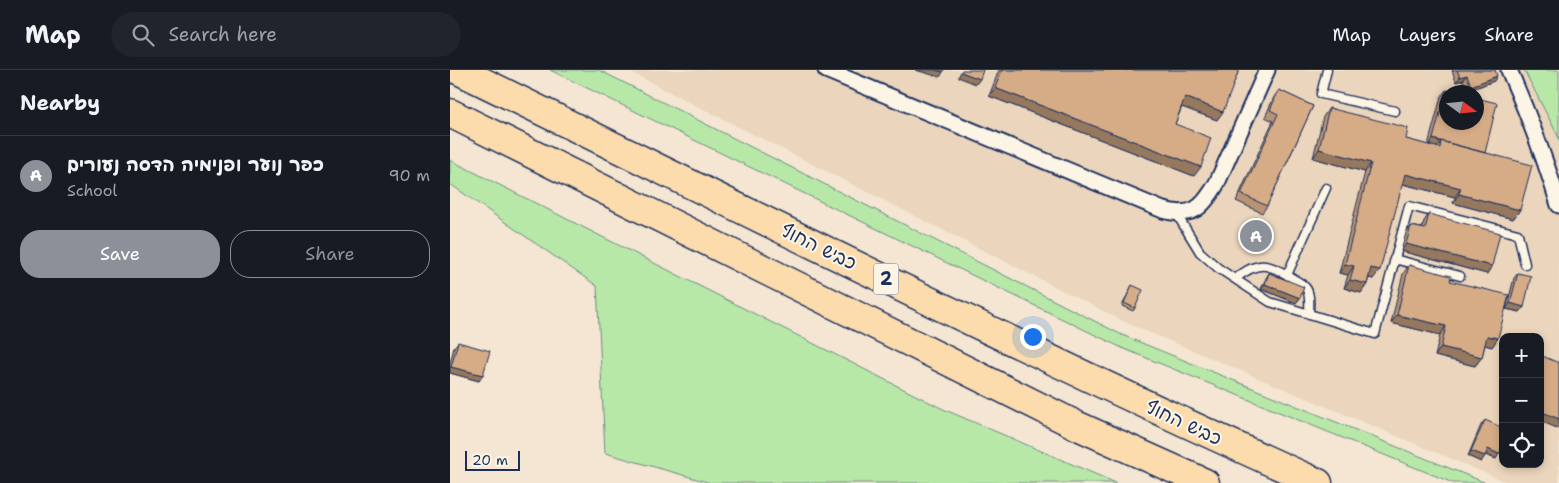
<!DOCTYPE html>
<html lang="en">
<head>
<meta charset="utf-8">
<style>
  body { margin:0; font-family:"Shantell Sans","Playpen Sans Hebrew",sans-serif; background:#20242c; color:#f1f3f6 }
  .controls { position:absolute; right:15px; bottom:15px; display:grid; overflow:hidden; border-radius:10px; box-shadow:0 2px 8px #0003 }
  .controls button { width:45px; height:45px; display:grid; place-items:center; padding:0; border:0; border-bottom:1px solid #363941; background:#171b24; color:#f1f3f6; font:25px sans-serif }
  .compass { position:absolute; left:989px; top:15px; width:45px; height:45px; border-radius:50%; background:#171b24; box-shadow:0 2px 8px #0003; rotate:105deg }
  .scale { position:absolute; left:15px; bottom:12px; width:55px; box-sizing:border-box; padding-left:5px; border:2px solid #1b2f5e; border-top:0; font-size:14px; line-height:18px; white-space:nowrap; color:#1b2f5e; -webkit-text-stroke:4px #fcf5e5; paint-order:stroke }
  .you { position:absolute; left:582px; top:266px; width:18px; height:18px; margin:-12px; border:4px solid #fff; border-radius:50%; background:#1a73e8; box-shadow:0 0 0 8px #1a73e833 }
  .badge { display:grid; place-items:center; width:32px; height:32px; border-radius:50%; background:#8c9099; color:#fff; font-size:16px; font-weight:700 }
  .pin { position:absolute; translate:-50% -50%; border:2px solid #fff; box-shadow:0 1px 5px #0006 }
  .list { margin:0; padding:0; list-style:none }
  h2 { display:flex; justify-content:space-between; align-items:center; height:65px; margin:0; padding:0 20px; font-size:21px }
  h2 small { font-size:16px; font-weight:400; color:#9ea1a6 }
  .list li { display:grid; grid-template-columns:32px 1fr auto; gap:15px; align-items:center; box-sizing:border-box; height:80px; padding:0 20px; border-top:1px solid #363941 }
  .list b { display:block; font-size:19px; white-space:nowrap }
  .list p { margin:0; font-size:16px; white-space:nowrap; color:#9ea1a6 }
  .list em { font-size:16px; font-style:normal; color:#9ea1a6 }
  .actions { display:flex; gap:10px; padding:15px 20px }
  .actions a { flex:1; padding:11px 0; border:1px solid #8c9099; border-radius:20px; text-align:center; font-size:18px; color:#8c9099 }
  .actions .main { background:#8c9099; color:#fff }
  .icon { flex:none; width:28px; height:28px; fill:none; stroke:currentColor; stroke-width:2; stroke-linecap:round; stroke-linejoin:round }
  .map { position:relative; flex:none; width:1109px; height:413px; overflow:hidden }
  header { display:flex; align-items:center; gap:30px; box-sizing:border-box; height:70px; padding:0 25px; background:#171b24; border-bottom:1px solid #363941 }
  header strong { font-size:24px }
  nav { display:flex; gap:28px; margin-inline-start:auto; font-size:18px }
  .search { width:350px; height:45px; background:#20242c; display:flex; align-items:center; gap:12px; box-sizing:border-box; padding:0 18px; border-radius:28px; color:#9ea1a6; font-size:19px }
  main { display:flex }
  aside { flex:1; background:#171b24 }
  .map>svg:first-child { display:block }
</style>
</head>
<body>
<header>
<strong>Map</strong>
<div class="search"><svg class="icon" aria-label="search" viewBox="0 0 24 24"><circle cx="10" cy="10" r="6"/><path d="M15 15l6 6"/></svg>Search here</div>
<nav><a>Map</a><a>Layers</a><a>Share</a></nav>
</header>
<main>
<aside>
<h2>Nearby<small></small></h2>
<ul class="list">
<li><span class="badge">A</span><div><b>כפר נוער ופנימיה הדסה נעורים</b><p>School</p></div><em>90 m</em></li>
</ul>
<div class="actions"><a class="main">Save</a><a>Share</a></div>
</aside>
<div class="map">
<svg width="1109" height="413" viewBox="0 0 1109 413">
  <rect width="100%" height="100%" fill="#f4e6d2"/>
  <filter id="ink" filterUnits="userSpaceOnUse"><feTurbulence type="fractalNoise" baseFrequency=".02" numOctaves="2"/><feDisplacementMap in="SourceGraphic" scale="10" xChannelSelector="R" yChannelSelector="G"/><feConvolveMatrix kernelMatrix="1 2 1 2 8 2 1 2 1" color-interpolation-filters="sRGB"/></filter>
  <g filter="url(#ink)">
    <path fill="#ebd5bc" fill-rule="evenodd" d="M176,0H1109V413H1059L677,253ZM996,22H1026V52H996ZM1053,267H1090V394H1053Z"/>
    <path fill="#b8e8a8" stroke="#6a8c83" d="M100,0H149L672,265L1036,413H1003L672,278Z
      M1074,0H1109V71L1108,66Z
      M0,90L493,339L666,413H261L155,383L147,216L0,114Z"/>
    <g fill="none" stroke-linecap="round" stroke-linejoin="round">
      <g stroke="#1b2f5e" stroke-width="11">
        <path id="service" d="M877,0L871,24L945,41
          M726,143L750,182L768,198L820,232L925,264L959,136L1068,164L1075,194
          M944,189L1010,206
          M837,205L876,118
          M785,209C807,191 817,192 842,208C846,211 852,213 855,217C861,223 859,236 859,244"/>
      </g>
      <g stroke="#1b2f5e" stroke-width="19">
        <path id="minor" d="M376,0L713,140C742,148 752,139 767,113L817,0
          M1059,0C1078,44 1095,88 1109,135"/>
      </g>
      <g stroke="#1b2f5e" stroke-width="31">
        <path id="motorway" d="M8,0C293,139 577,283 868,413
          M0,43L628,356L755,413"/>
      </g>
      <use href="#service" stroke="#fcf5e5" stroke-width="8"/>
      <use href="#minor" stroke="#fcf5e5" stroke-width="15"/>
      <use href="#motorway" stroke="#fcdcac" stroke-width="28"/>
    </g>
    <path fill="#b89474" stroke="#1b2f5e" d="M549,0H789L767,50L732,37L725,54L744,106L539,26Z
      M1002,0H1045L1044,11L1017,21L1013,10L1006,12Z
      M829,20L863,36L817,136L812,143L786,131L823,51L815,47L824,27Z
      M996,20L1070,140L1063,149L1003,133L1005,127L952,114L923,209L919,208L917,214L911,223L894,218L898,205L889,203L915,102L863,88L873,47L879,38L956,69L978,75L991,27Z
      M979,144L1037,204L951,181L956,163L961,156L972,158L974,151Z
      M959,195L1000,211L1048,268L1042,277L1035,275L1032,287L1025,296L985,286L990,265L941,253L953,204Z
      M819,203L850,228L846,233L811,219L816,208Z
      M1068,203L1074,237L1070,242L1056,239L1064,208Z
      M682,215L685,238L683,241L672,236Z
      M8,272L33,305L29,311L0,303V293L4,277Z
      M1035,350L1046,389L1035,385L1031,392L1018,386L1031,355Z"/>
    <path fill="#96785e" stroke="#1b2f5e" d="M465,0H486L493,2L490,7Z
      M511,2L530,9L526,14L508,7Z
      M1017,5L1013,10L1006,12L1010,7Z
      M1047,6L1044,11L1017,21L1021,16Z
      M545,18L751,97L744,106L539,26Z
      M735,27L773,42L767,50L729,36Z
      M983,69L991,72L986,79L978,77Z
      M869,79L921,93L915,102L863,88Z
      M955,104L1011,118L1005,127L949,113Z
      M1009,124L1070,140L1063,149L1003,133Z
      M956,174L1042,196L1037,204L951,181Z
      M895,194L904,196L898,205L889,203Z
      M921,198L930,200L923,209L915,207Z
      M900,210L917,214L911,223L894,218Z
      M815,214L850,228L846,233L811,219Z
      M1060,233L1074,237L1070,242L1056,239Z
      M947,245L996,256L990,265L941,253Z
      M1037,266L1048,268L1042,277L1031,274Z
      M991,277L1032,287L1025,296L985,286Z
      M1,297L33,305L29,311L0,303V298Z
      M1090,341L1109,349V359L1090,351Z
      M1038,379L1049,384L1046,389L1034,384Z
      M1021,381L1035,386L1031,392L1018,386Z"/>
    <path fill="#d6ac87" stroke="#1b2f5e" d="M486,0H494L493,2Z
      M512,0H533L530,9L511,2Z
      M552,0H789L773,42L735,27L725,54L761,68L751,97L545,18Z
      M1007,0H1045L1047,6L1021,16L1017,5L1010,7Z
      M829,20L863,36L817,136L791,124L828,44L820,40Z
      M996,20L1006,22H996V52H1026V28L1047,33L1035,83L983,69Z
      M879,38L958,58L956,69L990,78L991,71L1082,95L1070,140L1009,124L1011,118L955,104L930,200L921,198L917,214L900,210L904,196L895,194L921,93L869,79Z
      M979,144L1050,163L1042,196L956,174L961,156L975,159Z
      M959,195L1001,206L1000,211L1059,225L1048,268L1037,266L1032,287L991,277L996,256L947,245Z
      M819,203L854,217L850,228L815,214Z
      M1068,203L1081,206L1074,237L1060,233Z
      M682,215L693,220L685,238L674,233Z
      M8,272L40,281L33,305L1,297Z
      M1090,285L1109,293V349L1090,341Z
      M1035,350L1053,358V376L1049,384L1038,379L1035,386L1021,381Z"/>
  </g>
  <g text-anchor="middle" stroke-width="4" stroke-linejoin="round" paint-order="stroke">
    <rect fill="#fcf5e5" stroke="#5e6a86" stroke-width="1" x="423.5" y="193.5" width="25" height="31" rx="4"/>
    <g font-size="18" font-weight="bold" fill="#1b2f5e">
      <text x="436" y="215">2</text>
    </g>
    <g font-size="19" fill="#1b2f5e" stroke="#fcf5e5">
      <text transform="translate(369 176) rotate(26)" y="7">כביש החוף</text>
      <text transform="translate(734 352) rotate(25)" y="7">כביש החוף</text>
    </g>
  </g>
</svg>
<div class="controls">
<button>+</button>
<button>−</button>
<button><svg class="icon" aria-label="locate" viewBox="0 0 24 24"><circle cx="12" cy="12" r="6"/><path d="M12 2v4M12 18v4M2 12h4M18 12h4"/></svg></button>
</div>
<svg class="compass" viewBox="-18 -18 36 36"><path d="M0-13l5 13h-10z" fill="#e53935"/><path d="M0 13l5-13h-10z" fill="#9ea1a6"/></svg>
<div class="scale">20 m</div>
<div class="you"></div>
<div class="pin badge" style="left:806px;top:166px">A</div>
</div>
</main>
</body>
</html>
